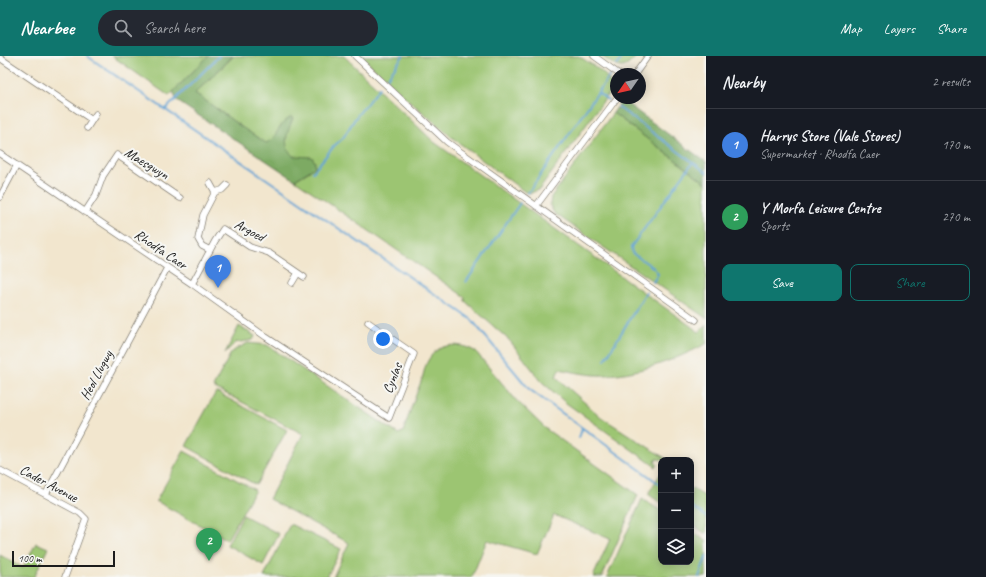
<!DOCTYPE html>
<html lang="en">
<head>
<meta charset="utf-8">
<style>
  body { margin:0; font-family:Caveat,sans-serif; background:#242831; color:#f1f3f6 }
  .controls { position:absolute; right:12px; bottom:12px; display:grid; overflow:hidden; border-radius:8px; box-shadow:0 2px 10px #0003 }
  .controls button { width:36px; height:36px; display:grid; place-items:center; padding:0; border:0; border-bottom:1px solid #363941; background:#171b24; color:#f1f3f6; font:20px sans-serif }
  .compass { position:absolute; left:610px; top:12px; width:36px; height:36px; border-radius:50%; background:#171b24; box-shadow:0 2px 10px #0003; rotate:236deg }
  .scale { position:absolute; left:12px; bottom:10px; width:103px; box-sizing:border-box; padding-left:4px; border:2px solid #1c1c1c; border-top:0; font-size:11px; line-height:14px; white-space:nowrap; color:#1c1c1c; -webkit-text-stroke:3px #f6f6f2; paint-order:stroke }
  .you { position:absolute; left:383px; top:283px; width:14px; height:14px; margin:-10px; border:3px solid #fff; border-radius:50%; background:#1a73e8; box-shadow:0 0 0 6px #1a73e833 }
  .badge { display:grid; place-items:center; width:26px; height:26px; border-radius:50%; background:#0f766e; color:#fff; font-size:13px; font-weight:700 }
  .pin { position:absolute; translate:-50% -33px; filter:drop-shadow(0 1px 2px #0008) }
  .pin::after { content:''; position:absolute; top:21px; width:14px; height:12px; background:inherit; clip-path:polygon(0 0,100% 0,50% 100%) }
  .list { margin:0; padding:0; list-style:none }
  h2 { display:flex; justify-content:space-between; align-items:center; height:52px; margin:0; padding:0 16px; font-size:17px }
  h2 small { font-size:13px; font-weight:400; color:#9ea1a6 }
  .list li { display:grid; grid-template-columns:26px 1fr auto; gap:12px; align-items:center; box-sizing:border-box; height:72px; padding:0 16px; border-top:1px solid #363941 }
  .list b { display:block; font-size:15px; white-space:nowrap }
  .list p { margin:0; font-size:13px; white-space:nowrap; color:#9ea1a6 }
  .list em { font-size:13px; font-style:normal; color:#9ea1a6 }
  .actions { display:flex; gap:8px; padding:12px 16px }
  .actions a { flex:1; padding:9px 0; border:1px solid #0f766e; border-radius:8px; text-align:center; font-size:14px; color:#0f766e }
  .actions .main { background:#0f766e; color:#fff }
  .icon { flex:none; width:22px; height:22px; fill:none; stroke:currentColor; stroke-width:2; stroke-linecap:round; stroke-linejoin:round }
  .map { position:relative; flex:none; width:706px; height:521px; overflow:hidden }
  header { display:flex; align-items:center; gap:24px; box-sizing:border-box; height:56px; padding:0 20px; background:#0f766e; color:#fff }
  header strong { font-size:19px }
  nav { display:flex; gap:22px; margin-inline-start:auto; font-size:14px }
  .search { width:280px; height:36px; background:#242831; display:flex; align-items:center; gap:10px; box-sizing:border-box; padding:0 14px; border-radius:22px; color:#9ea1a6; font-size:15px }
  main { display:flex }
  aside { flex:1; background:#171b24 }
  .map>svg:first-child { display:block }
</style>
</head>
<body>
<header>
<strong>Nearbee</strong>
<div class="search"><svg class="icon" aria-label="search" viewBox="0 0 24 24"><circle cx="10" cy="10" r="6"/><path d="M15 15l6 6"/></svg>Search here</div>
<nav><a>Map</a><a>Layers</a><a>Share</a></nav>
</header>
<main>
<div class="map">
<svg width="706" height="521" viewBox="0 0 706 521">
  <rect width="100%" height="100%" fill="#f6f6f2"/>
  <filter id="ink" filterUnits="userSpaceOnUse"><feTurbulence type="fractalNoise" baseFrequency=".025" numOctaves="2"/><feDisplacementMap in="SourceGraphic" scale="8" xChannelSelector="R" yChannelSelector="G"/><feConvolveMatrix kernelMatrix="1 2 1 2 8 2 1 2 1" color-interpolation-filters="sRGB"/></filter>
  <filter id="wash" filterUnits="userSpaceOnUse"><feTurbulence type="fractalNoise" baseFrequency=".012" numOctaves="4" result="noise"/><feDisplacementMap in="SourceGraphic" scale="16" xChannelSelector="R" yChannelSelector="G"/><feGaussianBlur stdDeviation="0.9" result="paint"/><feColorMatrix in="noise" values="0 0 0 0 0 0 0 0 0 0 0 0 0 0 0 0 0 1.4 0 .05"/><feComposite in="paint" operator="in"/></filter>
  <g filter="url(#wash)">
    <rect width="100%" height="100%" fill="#f2e6ce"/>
    <path fill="#9cc572" stroke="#5c7047" d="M112,0H208L169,40Z
      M234,0H344L434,86L699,276L706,269V288C675,304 641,317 606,319C590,320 574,316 559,313L556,321L601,361L668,404L656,403L655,406L658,409L656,411L566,347L542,326L510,285L465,245V241L295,124L310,115L259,84L195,37Z
      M361,0H579C591,9 610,17 612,33L540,133L531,137L525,136L454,83L394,32Z
      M602,0H636C623,18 617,11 602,0Z
      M613,57L706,127V262L554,157L550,149L551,141Z
      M239,270L255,280L253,284L235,287L225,297Z
      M248,287L267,289L398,378L403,376C409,358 415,341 422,323C424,317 425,308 429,303C439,286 461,286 476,296L516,344L546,373L638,439L602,521H593L610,483L554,459L537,498L487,484L472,521H333L349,487L269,443L303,378L213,331L231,297L236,293Z
      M216,336L287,374L256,429L186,390Z
      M184,395L255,434L227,484L156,445Z
      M661,417V447L648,438Z
      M691,432L706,441V478L691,467Z
      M642,443L661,455V506H691V475L706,485V521H607Z
      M243,459L279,478L263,509L227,489Z
      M290,468L341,493L327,521H264Z
      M36,487L48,492L34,521H0V499L23,512Z"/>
    <path fill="#7daa64" stroke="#4c6340" d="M208,0H233L195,37L240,70L266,87C276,83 275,77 281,70C283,66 288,63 291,61L293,62C288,76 281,88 293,100L312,101L315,106V111L295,124L177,45L173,36Z
      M622,44L706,106V127L613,57Z"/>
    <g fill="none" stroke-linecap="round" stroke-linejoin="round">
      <path stroke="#60a2d4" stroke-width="2" d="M87,0L471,263L529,333L661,429
        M617,9L623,0
        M387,22L403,0
        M598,37L608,44
        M618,51L706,116
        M165,54L219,0
        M313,116L334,90L343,82L356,61L379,32
        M528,137L610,19
        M466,226L520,147
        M653,226L658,218L654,212L632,197L631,191L693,106
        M605,304L646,236
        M579,382L582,373
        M691,450L706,461
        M699,521L706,501"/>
    </g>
  </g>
  <g filter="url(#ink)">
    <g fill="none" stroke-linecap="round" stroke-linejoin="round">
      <g stroke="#878175" stroke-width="7">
        <path id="minor" d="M355,0L447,86L696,264
          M594,0L619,18
          M0,2L92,64
          M635,18L648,0
          M87,72L96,58
          M0,98L192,228L266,281L389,362L414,298L368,266
          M210,127L215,136
          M0,141L17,109
          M536,150L617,42
          M85,156L96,139L103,120L117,99L180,142
          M210,194L202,190L198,183L203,159L215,136L222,134L227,129
          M292,227L298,217
          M192,228L215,185L223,173L250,191L269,197L304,221
          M0,414L80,457L86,463L65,521
          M46,438L167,212"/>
      </g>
      <use href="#minor" stroke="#fff" stroke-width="5.5"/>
    </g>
  </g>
  <g text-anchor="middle" stroke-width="4" stroke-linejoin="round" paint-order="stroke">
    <g font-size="14" fill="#1c1c1c" stroke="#f6f6f2">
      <text transform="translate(147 107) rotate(31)" y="5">Maesgwyn</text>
      <text transform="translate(250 174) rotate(28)" y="5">Argoed</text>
      <text transform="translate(161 193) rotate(34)" y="5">Rhodfa Caer</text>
      <text transform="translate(96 319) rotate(-62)" y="5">Heol Llugwy</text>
      <text transform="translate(392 322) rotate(-69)" y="5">Cynlas</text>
      <text transform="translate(49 427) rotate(28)" y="5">Cader Avenue</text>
    </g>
  </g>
</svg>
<div class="controls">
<button>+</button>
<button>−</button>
<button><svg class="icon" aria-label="layers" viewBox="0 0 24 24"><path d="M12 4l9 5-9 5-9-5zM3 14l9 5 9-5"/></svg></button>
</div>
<svg class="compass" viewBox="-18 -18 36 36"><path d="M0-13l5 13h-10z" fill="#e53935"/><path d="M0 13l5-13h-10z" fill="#9ea1a6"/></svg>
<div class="scale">100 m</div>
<div class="you"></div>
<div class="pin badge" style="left:218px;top:232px;background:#3f7fe0">1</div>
<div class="pin badge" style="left:209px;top:505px;background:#2e9e5b">2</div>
</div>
<aside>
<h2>Nearby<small>2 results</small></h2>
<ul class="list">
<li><span class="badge" style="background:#3f7fe0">1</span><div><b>Harrys Store (Vale Stores)</b><p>Supermarket · Rhodfa Caer</p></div><em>170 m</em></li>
<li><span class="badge" style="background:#2e9e5b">2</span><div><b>Y Morfa Leisure Centre</b><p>Sports</p></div><em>270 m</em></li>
</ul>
<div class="actions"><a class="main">Save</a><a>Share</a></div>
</aside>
</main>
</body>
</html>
